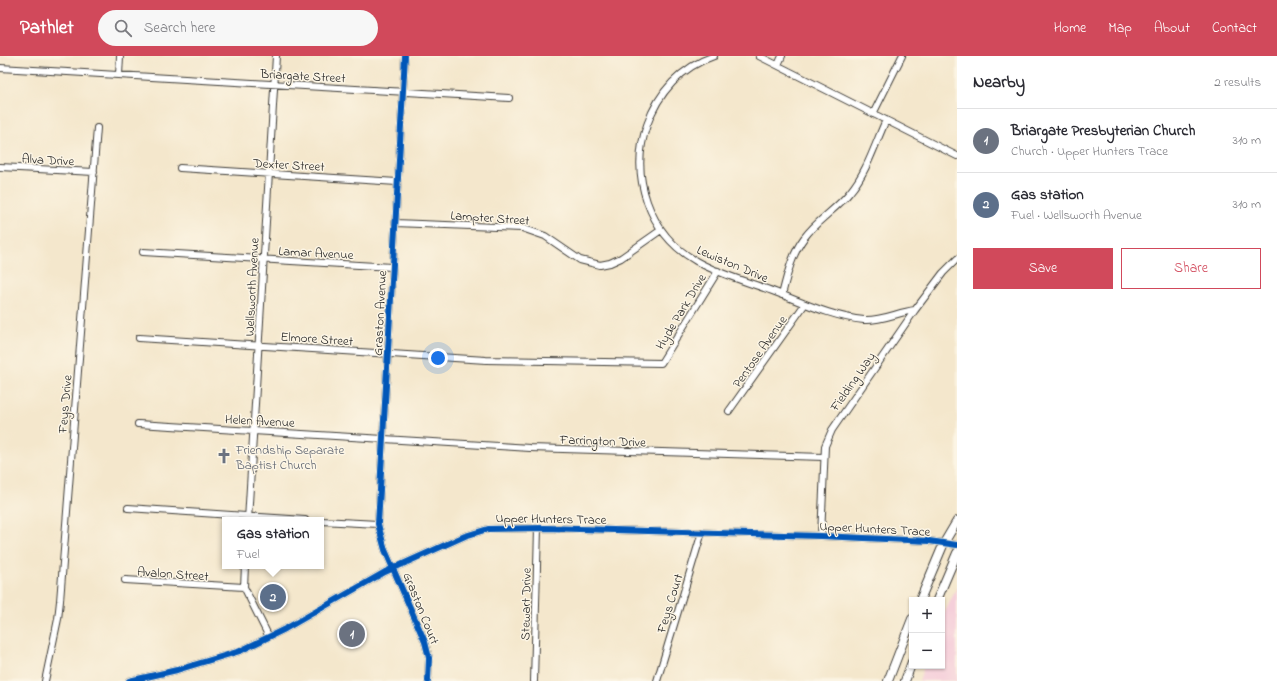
<!DOCTYPE html>
<html lang="en">
<head>
<meta charset="utf-8">
<style>
  body { margin:0; font-family:"Indie Flower",sans-serif; background:#f7f7f7; color:#2b2b33 }
  .controls { position:absolute; right:12px; bottom:12px; display:grid; overflow:hidden; border-radius:0px; box-shadow:0 1px 3px #0004 }
  .controls button { width:36px; height:36px; display:grid; place-items:center; padding:0; border:0; border-bottom:1px solid #e1e1e2; background:#fff; color:#2b2b33; font:20px sans-serif }
  .you { position:absolute; left:438px; top:302px; width:14px; height:14px; margin:-10px; border:3px solid #fff; border-radius:50%; background:#1a73e8; box-shadow:0 0 0 6px #1a73e833 }
  .badge { display:grid; place-items:center; width:26px; height:26px; border-radius:50%; background:#d1495b; color:#fff; font-size:13px; font-weight:700 }
  .pin { position:absolute; translate:-50% -50%; border:2px solid #fff; box-shadow:0 1px 4px #0006 }
  .popup { position:absolute; left:222px; top:461px; width:102px; height:52px; box-sizing:border-box; display:grid; place-content:center; border-radius:0px; background:#fff; filter:drop-shadow(0 1px 3px #0005); font-size:13px; white-space:nowrap; color:#7c7c81 }
  .popup b { font-size:15px; color:#2b2b33 }
  .popup::after { content:''; position:absolute; left:50%; top:100%; margin-left:-8px; border:8px solid transparent; border-top-color:#fff }
  .list { margin:0; padding:0; list-style:none }
  h2 { display:flex; justify-content:space-between; align-items:center; height:52px; margin:0; padding:0 16px; font-size:17px }
  h2 small { font-size:13px; font-weight:400; color:#7c7c81 }
  .list li { display:grid; grid-template-columns:26px 1fr auto; gap:12px; align-items:center; box-sizing:border-box; height:64px; padding:0 16px; border-top:1px solid #e1e1e2 }
  .list b { display:block; font-size:15px; white-space:nowrap }
  .list p { margin:0; font-size:13px; white-space:nowrap; color:#7c7c81 }
  .list em { font-size:13px; font-style:normal; color:#7c7c81 }
  .actions { display:flex; gap:8px; padding:12px 16px }
  .actions a { flex:1; padding:9px 0; border:1px solid #d1495b; border-radius:0px; text-align:center; font-size:14px; color:#d1495b }
  .actions .main { background:#d1495b; color:#fff }
  .icon { flex:none; width:22px; height:22px; fill:none; stroke:currentColor; stroke-width:2; stroke-linecap:round; stroke-linejoin:round }
  .map { position:relative; flex:none; width:957px; height:625px; overflow:hidden }
  header { display:flex; align-items:center; gap:24px; box-sizing:border-box; height:56px; padding:0 20px; background:#d1495b; color:#fff }
  header strong { font-size:19px }
  nav { display:flex; gap:22px; margin-inline-start:auto; font-size:14px }
  .search { width:280px; height:36px; background:#f7f7f7; display:flex; align-items:center; gap:10px; box-sizing:border-box; padding:0 14px; border-radius:22px; color:#7c7c81; font-size:15px }
  main { display:flex }
  aside { flex:1; background:#fff }
  .map>svg:first-child { display:block }
</style>
</head>
<body>
<header>
<strong>Pathlet</strong>
<div class="search"><svg class="icon" aria-label="search" viewBox="0 0 24 24"><circle cx="10" cy="10" r="6"/><path d="M15 15l6 6"/></svg>Search here</div>
<nav><a>Home</a><a>Map</a><a>About</a><a>Contact</a></nav>
</header>
<main>
<div class="map">
<svg width="957" height="625" viewBox="0 0 957 625">
  <rect width="100%" height="100%" fill="#fcf5e5"/>
  <filter id="ink" filterUnits="userSpaceOnUse"><feTurbulence type="fractalNoise" baseFrequency=".025" numOctaves="2"/><feDisplacementMap in="SourceGraphic" scale="8" xChannelSelector="R" yChannelSelector="G"/><feConvolveMatrix kernelMatrix="1 2 1 2 8 2 1 2 1" color-interpolation-filters="sRGB"/></filter>
  <filter id="wash" filterUnits="userSpaceOnUse"><feTurbulence type="fractalNoise" baseFrequency=".012" numOctaves="4" result="noise"/><feDisplacementMap in="SourceGraphic" scale="16" xChannelSelector="R" yChannelSelector="G"/><feGaussianBlur stdDeviation="0.9" result="paint"/><feColorMatrix in="noise" values="0 0 0 0 0 0 0 0 0 0 0 0 0 0 0 0 0 1.4 0 .05"/><feComposite in="paint" operator="in"/></filter>
  <g filter="url(#wash)">
    <rect width="100%" height="100%" fill="#f4e7cc"/>
    <path fill="#f5cfda" d="M957,531V625H919L924,610H942V562Z"/>
  </g>
  <g filter="url(#ink)">
    <g fill="none" stroke-linecap="round" stroke-linejoin="round">
      <g stroke="#3c3a36" stroke-width="8">
        <path id="minor" d="M405,0L378,468L385,494L425,586L429,602L428,625
          M714,0C681,11 658,37 647,69C629,120 649,178 696,205C720,219 749,226 775,236C804,247 833,261 864,264C882,265 898,256 915,254
          M759,0L957,100
          M778,9L782,0
          M0,12L509,42
          M119,19L120,0
          M873,58L902,0
          M0,111L94,116
          M180,112L397,126
          M395,167L522,172L545,180L580,204L600,209L610,207L621,202L661,174
          M143,196L392,211
          M782,239C787,219 792,198 804,182C817,164 837,153 850,136C867,116 875,88 886,64
          M139,282L486,304L661,307L718,215
          M729,355L805,248
          M138,368L530,392L824,401
          M128,452L305,464
          M248,464L276,0
          M321,465L378,468
          M821,480L825,390L832,374L915,254L943,217L957,203
          M245,510L244,531L269,581
          M125,524L244,531
          M45,625L58,563L60,545L97,72
          M129,625L177,614L240,595L285,573L385,516L465,480L488,473L545,472L821,480L929,485L957,489
          M534,625L538,472
          M657,625L702,476"/>
      </g>
      <g stroke="#3c3a36" stroke-width="10">
        <path id="major" d="M920,544L944,487L957,465
          M937,544L957,497
          M888,625L912,563
          M905,625L912,606"/>
      </g>
      <use href="#minor" stroke="#fff" stroke-width="6"/>
      <use href="#major" stroke="#fff" stroke-width="8"/>
      <g stroke="#fcf5e5" stroke-width="8">
        <path id="cycleway" d="M405,0L378,468L385,494L425,586L429,602L428,625
          M129,625L177,614L240,595L285,573L385,516L465,480L488,473L545,472L821,480L929,485L957,489"/>
      </g>
      <use href="#cycleway" stroke="#0057b8" stroke-width="6"/>
    </g>
  </g>
  <defs>
    <g id="church-bare" transform="scale(1.2)"><path d="M-1.2-6h2.4v3.5h3.3v2.4h-3.3V6h-2.4V-.1h-3.3v-2.4h3.3Z" fill="#6b7280" stroke="#fcf5e5" stroke-width="2.5" paint-order="stroke"/></g>
  </defs>
  <g fill-rule="evenodd">
    <use href="#church-bare" x="224" y="400"/>
  </g>
  <g text-anchor="middle" stroke-width="3" stroke-linejoin="round" paint-order="stroke">
    <g font-size="13" fill="#1c1c1c" stroke="#fcf5e5">
      <text transform="translate(303 19) rotate(3)" y="5">Briargate Street</text>
      <text transform="translate(48 103) rotate(3)" y="5">Alva Drive</text>
      <text transform="translate(289 108) rotate(3)" y="5">Dexter Street</text>
      <text transform="translate(490 161) rotate(4)" y="5">Lampter Street</text>
      <text transform="translate(316 196) rotate(3)" y="5">Lamar Avenue</text>
      <text transform="translate(733 207) rotate(23)" y="5">Lewiston Drive</text>
      <text transform="translate(251 231) rotate(-87)" y="5">Wellsworth Avenue</text>
      <text transform="translate(680 255) rotate(-59)" y="5">Hyde Park Drive</text>
      <text transform="translate(379 257) rotate(-87)" y="5">Graston Avenue</text>
      <text transform="translate(317 282) rotate(4)" y="5">Elmore Street</text>
      <text transform="translate(759 295) rotate(-55)" y="5">Pentose Avenue</text>
      <text transform="translate(852 325) rotate(-55)" y="5">Fielding Way</text>
      <text transform="translate(64 348) rotate(-85)" y="5">Feys Drive</text>
      <text transform="translate(260 364) rotate(3)" y="5">Helen Avenue</text>
      <text transform="translate(603 384) rotate(2)" y="5">Farrington Drive</text>
      <text transform="translate(551 462) rotate(1)" y="5">Upper Hunters Trace</text>
      <text transform="translate(875 472) rotate(3)" y="5">Upper Hunters Trace</text>
      <text transform="translate(173 517) rotate(4)" y="5">Avalon Street</text>
      <text transform="translate(669 547) rotate(-73)" y="5">Feys Court</text>
      <text transform="translate(525 548) rotate(-89)" y="5">Stewart Drive</text>
      <text transform="translate(422 552) rotate(68)" y="5">Graston Court</text>
    </g>
    <g font-size="13" fill="#5b616d" stroke="#fcf5e5" text-anchor="start">
      <text x="236" y="398">Friendship Separate<tspan x="236" dy="15">Baptist Church</tspan></text>
    </g>
  </g>
</svg>
<div class="controls">
<button>+</button>
<button>−</button>
</div>
<div class="you"></div>
<div class="pin badge" style="left:352px;top:578px;background:#6b7280">1</div>
<div class="pin badge" style="left:273px;top:541px;background:#5c6f8a">2</div>
<div class="popup"><b>Gas station</b>Fuel</div>
</div>
<aside>
<h2>Nearby<small>2 results</small></h2>
<ul class="list">
<li><span class="badge" style="background:#6b7280">1</span><div><b>Briargate Presbyterian Church</b><p>Church · Upper Hunters Trace</p></div><em>310 m</em></li>
<li><span class="badge" style="background:#5c6f8a">2</span><div><b>Gas station</b><p>Fuel · Wellsworth Avenue</p></div><em>310 m</em></li>
</ul>
<div class="actions"><a class="main">Save</a><a>Share</a></div>
</aside>
</main>
</body>
</html>
